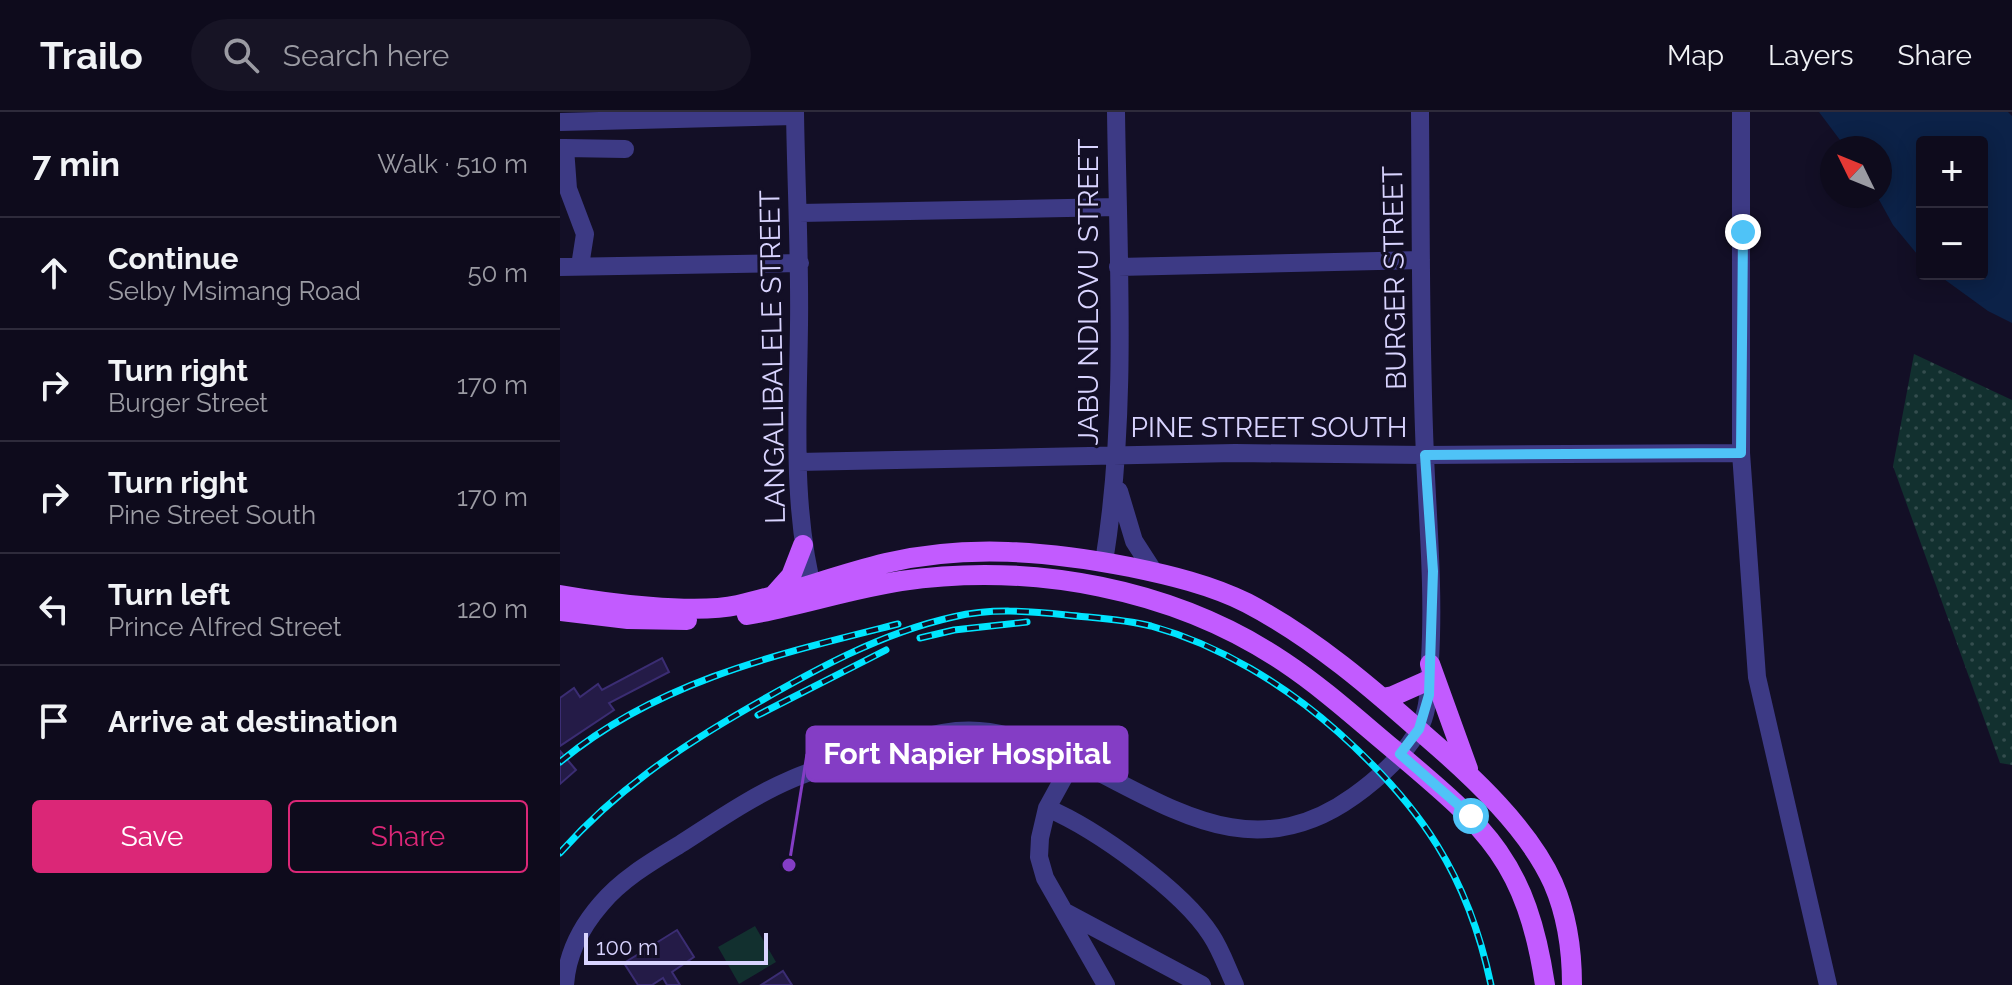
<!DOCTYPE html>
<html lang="en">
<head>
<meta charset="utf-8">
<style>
  body { margin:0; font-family:Raleway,sans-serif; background:#171425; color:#f1f3f6 }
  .controls { position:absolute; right:24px; top:24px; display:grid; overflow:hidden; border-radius:8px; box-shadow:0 4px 20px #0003 }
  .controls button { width:72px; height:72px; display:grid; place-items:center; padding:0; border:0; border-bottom:2px solid #2e2b3b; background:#0e0b1c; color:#f1f3f6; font:40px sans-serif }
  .compass { position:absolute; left:1260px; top:24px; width:72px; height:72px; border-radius:50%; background:#0e0b1c; box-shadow:0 4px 20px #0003; rotate:313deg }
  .scale { position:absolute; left:24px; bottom:20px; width:184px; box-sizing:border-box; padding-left:8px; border:4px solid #d9d4ff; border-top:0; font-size:22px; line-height:28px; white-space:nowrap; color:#d9d4ff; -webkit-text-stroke:6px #130f26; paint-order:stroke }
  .stop { position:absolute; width:24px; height:24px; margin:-18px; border:6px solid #4fc3f7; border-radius:50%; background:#fff }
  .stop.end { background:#4fc3f7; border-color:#fff; box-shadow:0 2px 8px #0008 }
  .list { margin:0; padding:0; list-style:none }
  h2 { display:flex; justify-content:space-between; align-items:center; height:104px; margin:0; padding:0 32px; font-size:34px }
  h2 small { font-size:26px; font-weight:400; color:#9b9ba3 }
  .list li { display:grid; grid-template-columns:52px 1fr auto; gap:24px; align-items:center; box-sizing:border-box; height:112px; padding:0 32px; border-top:2px solid #2e2b3b }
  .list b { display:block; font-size:30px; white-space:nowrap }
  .list p { margin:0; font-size:26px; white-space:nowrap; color:#9b9ba3 }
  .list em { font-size:26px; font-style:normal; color:#9b9ba3 }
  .actions { display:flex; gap:16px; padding:24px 32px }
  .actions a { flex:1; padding:18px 0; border:2px solid #db2777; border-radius:8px; text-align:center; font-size:28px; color:#db2777 }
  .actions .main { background:#db2777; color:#fff }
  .icon { flex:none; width:44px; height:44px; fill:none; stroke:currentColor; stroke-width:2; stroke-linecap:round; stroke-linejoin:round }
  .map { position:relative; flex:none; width:1452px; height:873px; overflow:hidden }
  header { display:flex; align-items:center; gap:48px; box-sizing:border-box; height:112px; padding:0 40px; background:#0e0b1c; border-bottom:2px solid #2e2b3b }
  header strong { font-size:38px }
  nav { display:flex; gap:44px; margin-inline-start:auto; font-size:28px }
  .search { width:560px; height:72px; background:#171425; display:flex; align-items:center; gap:20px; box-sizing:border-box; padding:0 28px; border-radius:44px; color:#9b9ba3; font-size:30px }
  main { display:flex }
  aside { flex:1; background:#0e0b1c }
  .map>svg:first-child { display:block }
</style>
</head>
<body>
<header>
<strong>Trailo</strong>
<div class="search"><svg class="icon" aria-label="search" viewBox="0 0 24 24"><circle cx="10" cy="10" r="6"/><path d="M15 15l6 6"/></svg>Search here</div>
<nav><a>Map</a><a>Layers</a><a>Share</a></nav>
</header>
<main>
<aside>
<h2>7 min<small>Walk · 510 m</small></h2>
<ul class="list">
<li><svg class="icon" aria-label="ahead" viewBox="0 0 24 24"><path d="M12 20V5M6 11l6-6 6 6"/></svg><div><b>Continue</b><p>Selby Msimang Road</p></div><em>50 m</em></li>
<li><svg class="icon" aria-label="right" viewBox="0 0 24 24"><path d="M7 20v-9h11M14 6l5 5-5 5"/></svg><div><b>Turn right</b><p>Burger Street</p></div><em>170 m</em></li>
<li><svg class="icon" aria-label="right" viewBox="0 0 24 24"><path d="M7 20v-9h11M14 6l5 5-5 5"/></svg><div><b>Turn right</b><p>Pine Street South</p></div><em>170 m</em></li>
<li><svg class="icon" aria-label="left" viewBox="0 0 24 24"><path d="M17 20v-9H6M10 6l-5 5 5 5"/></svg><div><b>Turn left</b><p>Prince Alfred Street</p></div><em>120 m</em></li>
<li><svg class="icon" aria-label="arrive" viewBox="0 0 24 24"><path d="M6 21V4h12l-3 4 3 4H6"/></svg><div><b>Arrive at destination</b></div></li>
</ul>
<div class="actions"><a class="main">Save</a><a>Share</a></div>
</aside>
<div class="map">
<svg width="1452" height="873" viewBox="0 0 1452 873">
  <defs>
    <pattern id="grass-dots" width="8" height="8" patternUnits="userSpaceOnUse" patternTransform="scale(2)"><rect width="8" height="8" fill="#12302f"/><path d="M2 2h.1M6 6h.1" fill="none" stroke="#344d4e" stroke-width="1.8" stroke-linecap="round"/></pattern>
  </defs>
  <rect width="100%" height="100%" fill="#130f26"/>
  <path fill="url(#grass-dots)" d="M1354,242L1452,288V653L1440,651L1333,354Z"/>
  <path fill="#12302f" d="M195,814L216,850L179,872L158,835Z"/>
  <path fill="#0c2248" d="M1259,0H1448L1452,4V211L1428,199L1377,162H1422V30H1362V148L1333,113L1317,84H1320V36H1286Z"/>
  <path fill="#241b47" stroke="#3b2d73" stroke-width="2" d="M102,546L109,560L49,591L54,598L0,634V586L14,576L20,585L38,572L42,578Z
    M0,639L16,658L0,672Z
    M117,818L134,845L112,860L120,873H107L103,866L92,873H78L64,851Z
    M223,859L232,873H201Z"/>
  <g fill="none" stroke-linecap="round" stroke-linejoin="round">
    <path stroke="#3d3a85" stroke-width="18" d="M235,0C236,71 240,142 239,213C238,304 231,397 255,486
      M1181,0V341L1197,565L1268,873
      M0,10L235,4
      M0,36H5L8,77L25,122L20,154
      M5,36L65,37
      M239,101L558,95
      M0,155L240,151
      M558,155L861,148
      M238,350L675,341L865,343L1181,341
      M559,379L574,429L594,460
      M544,450C568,302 558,149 556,0
      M514,647L487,696L480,726L479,745L485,766L546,873
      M487,696C536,717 622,778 651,823C661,838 667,856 675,873
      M507,801L642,873
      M5,873C7,843 21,815 41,792C62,767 91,750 119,733C155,710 192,684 232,667C262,654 294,646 325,636C360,626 392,614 429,620C558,639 659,781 794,684C818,667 848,640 861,613C870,592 869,570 870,548C874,479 868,413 865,344C860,230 861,115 860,0"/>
    <path stroke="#c25bff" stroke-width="20" d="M0,483C46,491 133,503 178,493C228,482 276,463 326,451C407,432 488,439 570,455C609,463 651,473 687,491C754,526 813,577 869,627C913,665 969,717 993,771C1007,803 1012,838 1012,873
      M214,483L231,464L243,433
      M0,499L68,507L127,508
      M187,503C239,494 289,477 341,469C471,450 614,476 724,550C763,576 797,607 833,637C925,715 966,747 985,873
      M870,552L908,657
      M822,586L833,584L869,568"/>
    <g stroke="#00e5ff" stroke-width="7">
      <path id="rail" d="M360,526L394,518L467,510
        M198,603L326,538
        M0,650C98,569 218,542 338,512
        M0,741C56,678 117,637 190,595C254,558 321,521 393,505C431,496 469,499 507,503C535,506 563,507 591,514C660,533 725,573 778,620C861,694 908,763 931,873"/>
    </g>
    <use href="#rail" stroke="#130f26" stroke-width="4" stroke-dasharray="12" stroke-linecap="butt"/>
  </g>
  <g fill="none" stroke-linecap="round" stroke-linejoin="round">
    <path stroke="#4fc3f7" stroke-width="10" d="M911,704L840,642L859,617L869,583L873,459L865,343L1181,341L1183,120"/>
  </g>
  <g text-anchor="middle" stroke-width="6" stroke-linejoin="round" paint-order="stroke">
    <g font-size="28" fill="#d9d4ff" stroke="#130f26">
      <text transform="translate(834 166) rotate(-91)" y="10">BURGER STREET</text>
      <text transform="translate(528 180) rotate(-90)" y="10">JABU NDLOVU STREET</text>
      <text transform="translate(212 245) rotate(-91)" y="10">LANGALIBALELE STREET</text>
      <text x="709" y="325">PINE STREET SOUTH</text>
    </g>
  </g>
  <path fill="none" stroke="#843dc5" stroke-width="3" d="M229 753L247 642"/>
  <circle fill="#843dc5" stroke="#130f26" stroke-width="3" cx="229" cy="753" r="8"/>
  <rect fill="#843dc5" stroke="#843dc5" stroke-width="3" x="247" y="615" width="320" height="54" rx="8"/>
  <g font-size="30" text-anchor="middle" font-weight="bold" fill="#fff">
    <text x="407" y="652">Fort Napier Hospital</text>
  </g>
</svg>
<div class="controls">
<button>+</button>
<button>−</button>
</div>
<svg class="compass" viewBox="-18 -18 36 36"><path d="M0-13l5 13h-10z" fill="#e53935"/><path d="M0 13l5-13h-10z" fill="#9b9ba3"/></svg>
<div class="scale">100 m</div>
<div class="stop" style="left:911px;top:704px"></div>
<div class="stop end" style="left:1183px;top:120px"></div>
</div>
</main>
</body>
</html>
